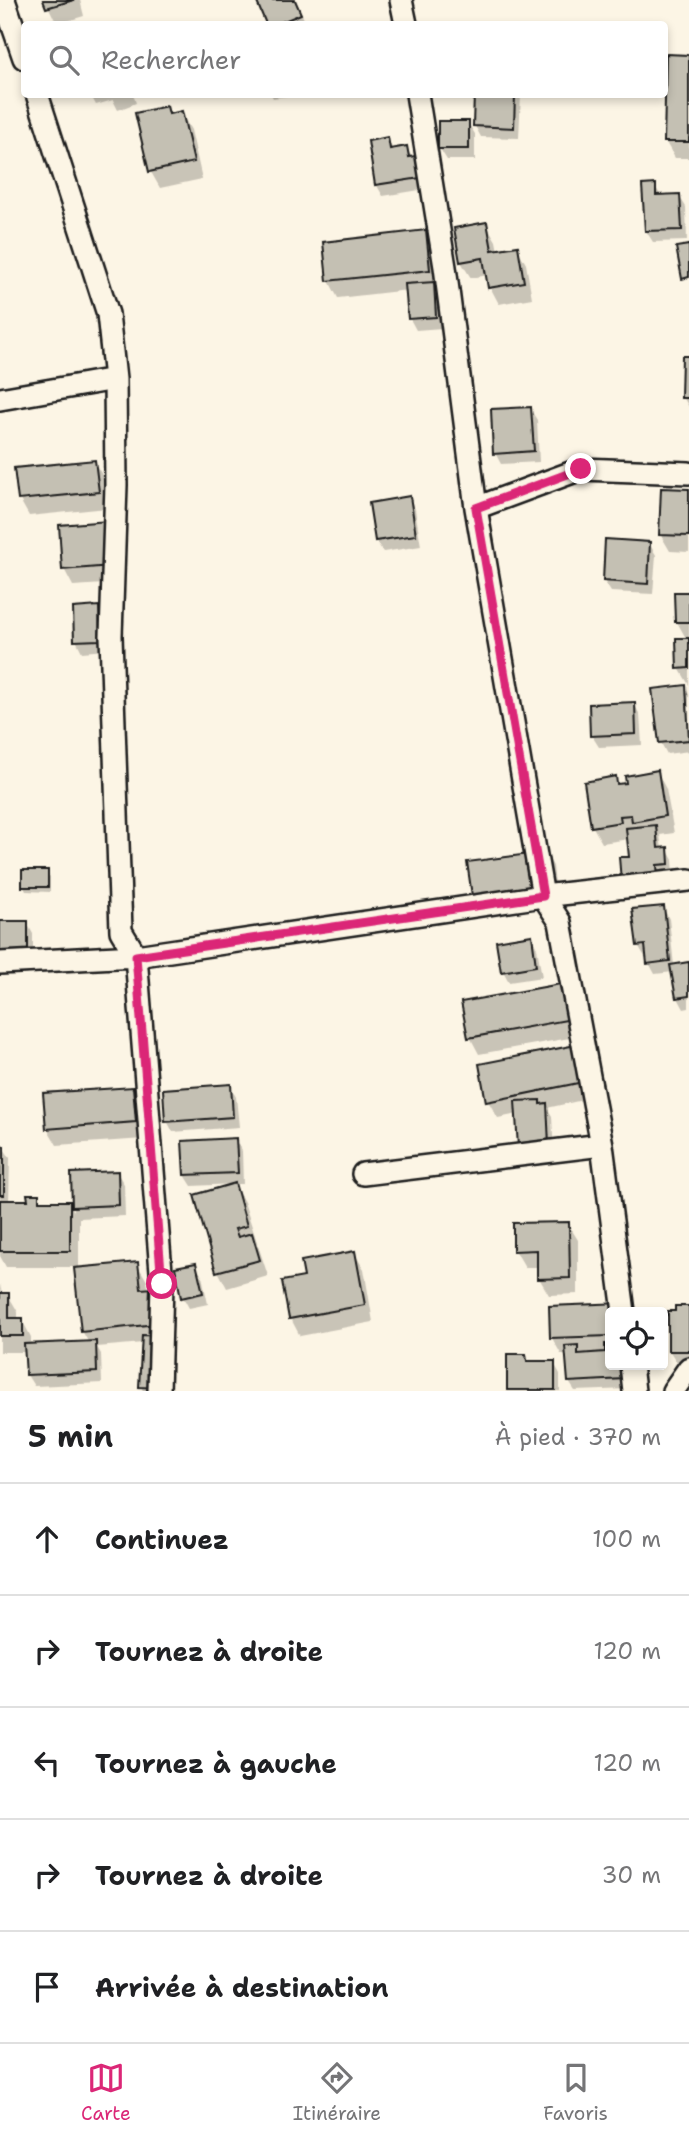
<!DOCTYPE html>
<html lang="fr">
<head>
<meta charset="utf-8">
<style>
  body { margin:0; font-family:"Shantell Sans",sans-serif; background:#f6f6f6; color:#202124 }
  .controls { position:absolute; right:21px; bottom:21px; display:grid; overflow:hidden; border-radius:7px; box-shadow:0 4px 10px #0003 }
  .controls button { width:63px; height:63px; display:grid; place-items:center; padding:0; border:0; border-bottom:2px solid #e0e0e0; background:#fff; color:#202124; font:35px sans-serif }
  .stop { position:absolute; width:21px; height:21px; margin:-16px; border:5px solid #db2777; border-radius:50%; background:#fff }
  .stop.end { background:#db2777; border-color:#fff; box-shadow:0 2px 7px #0008 }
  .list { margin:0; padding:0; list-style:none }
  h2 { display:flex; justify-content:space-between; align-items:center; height:91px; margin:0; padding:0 28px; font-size:30px }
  h2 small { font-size:23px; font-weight:400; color:#757577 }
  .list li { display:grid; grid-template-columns:46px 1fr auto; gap:21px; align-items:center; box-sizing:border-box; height:112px; padding:0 28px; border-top:2px solid #e0e0e0 }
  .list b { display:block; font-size:26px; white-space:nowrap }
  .list em { font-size:23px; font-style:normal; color:#757577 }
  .icon { flex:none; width:38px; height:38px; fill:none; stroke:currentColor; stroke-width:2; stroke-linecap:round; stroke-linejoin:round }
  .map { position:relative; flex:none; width:689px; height:1391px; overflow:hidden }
  .search { position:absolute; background:#fff; box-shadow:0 4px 10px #0003; left:21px; right:21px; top:21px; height:77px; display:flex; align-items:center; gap:18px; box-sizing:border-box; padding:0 24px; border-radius:7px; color:#757577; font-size:26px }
  .sheet { height:651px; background:#fff }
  nav { display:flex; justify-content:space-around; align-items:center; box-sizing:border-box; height:98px; border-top:2px solid #e0e0e0; background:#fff; font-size:19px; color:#757577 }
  nav a { display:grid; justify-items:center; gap:4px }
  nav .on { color:#db2777 }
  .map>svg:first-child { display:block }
</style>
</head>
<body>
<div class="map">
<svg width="689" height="1391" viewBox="0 0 689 1391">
  <rect width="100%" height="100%" fill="#fcf5e5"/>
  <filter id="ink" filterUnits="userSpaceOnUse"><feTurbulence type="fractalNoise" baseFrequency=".0143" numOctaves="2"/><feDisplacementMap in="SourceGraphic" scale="14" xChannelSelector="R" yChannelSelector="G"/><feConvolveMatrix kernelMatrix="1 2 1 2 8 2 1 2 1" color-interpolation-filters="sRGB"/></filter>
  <g filter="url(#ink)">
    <path fill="#0003" d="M45,0H80L84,16L57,24Z
      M258,0H296L306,24H268Z
      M689,57V158H675L665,141Z
      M90,94H133L136,103L118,110L113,100L96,105Z
      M271,94H301L273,98Z
      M476,94H521L519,138L481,137L475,126Z
      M166,108L171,116L181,113L191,130L202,179L160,188L151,172L137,114Z
      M468,123L475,134V160H447L440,149Z
      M387,139L393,150L406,148L432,188L383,196L376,184Z
      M655,186L661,196H679L686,207L687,241L653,242L646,231Z
      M486,224L496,241L498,251L517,248L526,264L532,298L499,304L490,287L488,275L471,278L461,262L456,230Z
      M425,232L435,249L439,286L435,287L439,295L442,328L416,330L410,319L408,290L338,298L329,281L325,243Z
      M689,358V407L683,397Z
      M530,409L537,420L539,462L501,464L495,453Z
      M94,462L104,478L107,508L29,516L20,500Z
      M689,491V552L670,551L660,534Z
      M409,498L415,509L421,546L383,552L376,541Z
      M61,526L120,583L73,586L64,569Z
      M649,543L656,555L653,594L611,592L604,581Z
      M689,594V685L679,668L687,640L677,622Z
      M98,608L104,619L106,650L82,652L76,640Z
      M685,687L689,694V751L667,754L661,743L654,691Z
      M634,704L640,715L642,745L599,747L592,736L591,705Z
      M657,772L666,789L674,833L660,835L662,849H667L673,860L674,875L663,876L630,858L629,839L602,843L593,827L615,778L619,786Z
      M543,850L553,866L557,903L531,856Z
      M47,872L50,877V892L26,891L23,886Z
      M663,907L669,919L674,966L689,963V1008L684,1009L678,998L673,972L655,974L649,963L648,956L645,957L638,945Z
      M0,922L27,923L33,934V970Z
      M531,937L537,948L542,977L509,982L503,971Z
      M565,985L581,1036L479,1054L470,1037Z
      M580,1046L596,1097L547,1108L552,1116L554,1156L518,1114L498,1118L488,1101Z
      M230,1086L236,1097L239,1127L173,1132L167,1121Z
      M132,1088L142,1105L144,1139L57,1145L47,1128Z
      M235,1140L242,1151L243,1184H234L244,1202L268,1276L227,1288L218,1271L233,1184L192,1186L185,1175Z
      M0,1147H3L10,1158L9,1202H29L38,1196L42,1203H69L74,1211L73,1174L117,1173L124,1184L125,1216L79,1218V1270L137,1264L147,1281L164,1391H143L141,1386L143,1343L97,1347L101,1354L102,1383L34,1386L27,1375L26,1352H0V1284L2,1295H8L18,1312V1320H22L31,1337V1346L89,1343L82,1331L76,1267H6L0,1256Z
      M568,1224L578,1240V1294L549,1295L539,1278V1267H525L515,1250Z
      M354,1253L364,1269L373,1322L300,1336L291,1319L284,1283L307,1279Z
      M195,1265L202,1276L208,1304L189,1308L183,1297Z
      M550,1307L625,1312H610V1365H627L629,1389L575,1391L569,1382L568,1354H561L552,1338Z
      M689,1308V1362L676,1361L669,1350Z
      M525,1355L530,1363H554L560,1374V1391H509Z"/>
    <path fill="#c4c0b3" stroke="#1c1c1c" stroke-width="2" d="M43,0H74L46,8Z
      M256,0H295L301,14L277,24H266Z
      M666,54L689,55V142H664Z
      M474,94H515L514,128L473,126Z
      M167,106L169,114L182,111L194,162L149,172L135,113Z
      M438,121H469V149H438Z
      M388,137L390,149L407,146L409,157L423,155L427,177L375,185L368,141Z
      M656,184V195L680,194L682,230L645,231L642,185Z
      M487,222L492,250L518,246L524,282L488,288L483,258L460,262L454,228Z
      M426,230L430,270L327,281L323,242Z
      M689,245V277L682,279L676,247Z
      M434,282L436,317L408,319L405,284Z
      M682,356H689V398H681Z
      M531,407L534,451L493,454L491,409Z
      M95,460L99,492L18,500L14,468Z
      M661,488L689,489V536L659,535Z
      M410,496L416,535L375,541L369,503Z
      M108,521L111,566L62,570L59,525Z
      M605,539L650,542L648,584L603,581Z
      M674,592H689V622H675Z
      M99,606L100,640L74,641L73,608Z
      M676,638H689V668L677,669Z
      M686,685L689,740L659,743L652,689Z
      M635,702L636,734L590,736L589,704Z
      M658,770L665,816L632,822L631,815L620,816L621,822L591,827L584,782L616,776L617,784L626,783L625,776Z
      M656,825L658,848L668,847L669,864L657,865L658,878L621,881L619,857H629L626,828Z
      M529,854L549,887L472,896L467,862Z
      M22,870H48V887H22Z
      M664,906L670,961L647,964L645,945L637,946L632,909Z
      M0,921H28V959H0Z
      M532,935L536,966L501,972L496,941Z
      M689,962V996L676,998L670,965Z
      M566,983L572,1019L468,1038L461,1002Z
      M581,1044L588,1081L486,1102L479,1064Z
      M231,1084L233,1117L165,1122L163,1089Z
      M133,1087L136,1122L46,1129L43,1093Z
      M540,1100V1104L547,1103L549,1145L518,1147L515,1101Z
      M236,1138L238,1173L184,1175L182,1141Z
      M0,1146H4V1195H0Z
      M118,1171L119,1205L72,1207L71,1173Z
      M235,1183L247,1226L235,1229L238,1237L252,1233L260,1260L216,1272L194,1195Z
      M27,1194H39V1201H70V1251H0V1200H28Z
      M569,1222L570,1278L537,1279V1250L513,1251V1223Z
      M355,1251L365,1305L289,1319L282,1281L304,1277L301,1261Z
      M138,1262L141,1289L153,1288L156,1324L81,1332L74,1268Z
      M196,1263L203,1293L181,1298L175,1267Z
      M0,1293H9V1318H23V1336H0Z
      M622,1303V1312H610V1336L550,1338L549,1306Z
      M675,1306H689V1351H668V1311H675Z
      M142,1335L161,1336L158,1388L139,1387Z
      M96,1341L97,1372L26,1375L24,1344Z
      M605,1344H610V1365H623L624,1379L568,1382L565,1346L578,1345V1354L605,1352Z
      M507,1354H526L527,1361H555V1390H507Z"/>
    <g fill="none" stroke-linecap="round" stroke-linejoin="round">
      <g stroke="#1c1c1c" stroke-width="26">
        <path id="street" d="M4,0L24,58
          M401,0L406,24
          M37,94L108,314L115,379L116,485L111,636L121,931L136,956L543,896L689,880
          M417,94L445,267L476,508L543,896L560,922L602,1145L624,1312
          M0,399L115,379
          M476,508L581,469L689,473
          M0,963L136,956L162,1284L159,1391
          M363,1174L602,1145
          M631,1365L634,1391
          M673,1391L689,1368"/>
      </g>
      <use href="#street" stroke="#fcf5e5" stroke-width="21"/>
    </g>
  </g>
  <g fill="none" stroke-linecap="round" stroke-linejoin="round" filter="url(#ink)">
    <path stroke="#db2777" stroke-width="9" d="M162,1284L136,956L543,896L476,508L581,469"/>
  </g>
</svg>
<div class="controls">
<button><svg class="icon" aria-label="locate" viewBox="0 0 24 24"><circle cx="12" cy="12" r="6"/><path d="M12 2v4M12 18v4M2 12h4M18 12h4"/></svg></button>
</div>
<div class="stop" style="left:162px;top:1284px"></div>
<div class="stop end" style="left:581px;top:469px"></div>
<div class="search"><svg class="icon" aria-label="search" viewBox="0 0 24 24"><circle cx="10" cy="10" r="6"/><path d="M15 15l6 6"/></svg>Rechercher</div>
</div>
<section class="sheet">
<h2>5 min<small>À pied · 370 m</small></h2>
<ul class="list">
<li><svg class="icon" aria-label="ahead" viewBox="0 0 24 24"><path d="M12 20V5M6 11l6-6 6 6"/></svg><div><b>Continuez</b></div><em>100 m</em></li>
<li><svg class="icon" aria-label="right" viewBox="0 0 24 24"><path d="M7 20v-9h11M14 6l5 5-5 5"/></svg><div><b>Tournez à droite</b></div><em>120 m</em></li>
<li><svg class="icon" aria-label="left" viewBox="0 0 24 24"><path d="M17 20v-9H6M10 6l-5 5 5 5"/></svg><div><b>Tournez à gauche</b></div><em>120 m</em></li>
<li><svg class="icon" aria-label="right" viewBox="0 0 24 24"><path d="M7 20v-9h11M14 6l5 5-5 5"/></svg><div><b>Tournez à droite</b></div><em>30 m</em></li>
<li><svg class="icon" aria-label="arrive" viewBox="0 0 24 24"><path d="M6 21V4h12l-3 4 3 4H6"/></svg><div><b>Arrivée à destination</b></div></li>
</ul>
</section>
<nav>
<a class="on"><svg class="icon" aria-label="map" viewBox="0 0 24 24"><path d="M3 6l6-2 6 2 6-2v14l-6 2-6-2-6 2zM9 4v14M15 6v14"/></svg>Carte</a>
<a><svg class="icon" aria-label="directions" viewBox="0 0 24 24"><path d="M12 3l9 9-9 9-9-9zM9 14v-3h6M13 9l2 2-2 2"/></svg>Itinéraire</a>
<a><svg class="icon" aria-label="saved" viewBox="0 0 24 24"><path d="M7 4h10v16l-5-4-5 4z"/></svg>Favoris</a>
</nav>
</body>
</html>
